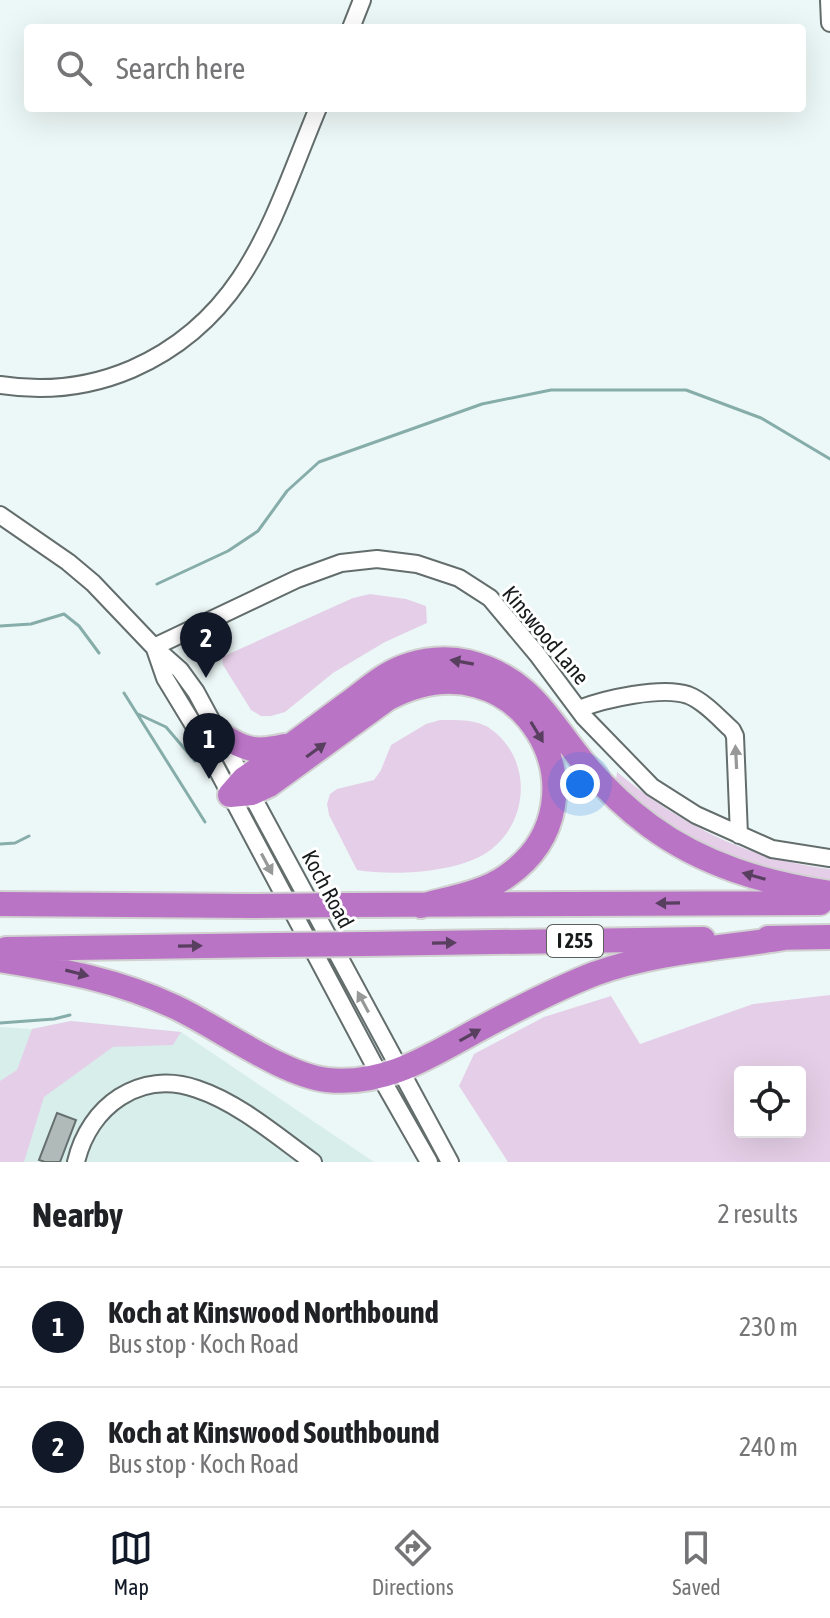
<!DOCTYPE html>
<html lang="en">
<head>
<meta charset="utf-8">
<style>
  body { margin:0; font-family:"Asap Condensed",sans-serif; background:#f2f2f2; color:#202124 }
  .controls { position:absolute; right:24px; bottom:24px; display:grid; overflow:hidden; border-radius:8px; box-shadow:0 8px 32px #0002 }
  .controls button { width:72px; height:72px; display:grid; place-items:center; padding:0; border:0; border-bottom:2px solid #e0e0e0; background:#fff; color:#202124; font:40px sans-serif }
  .you { position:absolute; left:580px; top:784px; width:28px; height:28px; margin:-20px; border:6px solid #fff; border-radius:50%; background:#1a73e8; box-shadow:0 0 0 12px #1a73e833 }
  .badge { display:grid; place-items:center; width:52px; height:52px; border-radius:50%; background:#111827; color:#fff; font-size:26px; font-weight:700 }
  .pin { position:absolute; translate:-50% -66px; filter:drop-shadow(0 2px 4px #0008) }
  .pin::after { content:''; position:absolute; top:42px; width:28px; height:24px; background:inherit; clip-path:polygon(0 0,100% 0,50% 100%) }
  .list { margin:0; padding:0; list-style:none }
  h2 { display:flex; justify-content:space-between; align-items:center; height:104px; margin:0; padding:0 32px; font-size:34px }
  h2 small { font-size:26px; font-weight:400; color:#757577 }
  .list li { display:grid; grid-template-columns:52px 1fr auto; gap:24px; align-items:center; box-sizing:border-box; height:120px; padding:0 32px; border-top:2px solid #e0e0e0 }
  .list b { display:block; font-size:30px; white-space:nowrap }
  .list p { margin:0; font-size:26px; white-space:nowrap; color:#757577 }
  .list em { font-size:26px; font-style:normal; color:#757577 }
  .icon { flex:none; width:44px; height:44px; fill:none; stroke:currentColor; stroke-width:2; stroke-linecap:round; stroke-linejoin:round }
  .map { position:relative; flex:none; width:830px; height:1162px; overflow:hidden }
  .search { position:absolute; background:#fff; box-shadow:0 8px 32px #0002; left:24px; right:24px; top:24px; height:88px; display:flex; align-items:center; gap:20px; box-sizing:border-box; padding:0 28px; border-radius:8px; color:#757577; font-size:30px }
  .sheet { height:344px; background:#fff }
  nav { display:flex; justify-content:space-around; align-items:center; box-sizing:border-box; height:112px; border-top:2px solid #e0e0e0; background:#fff; font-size:22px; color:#757577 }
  nav a { display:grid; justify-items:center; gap:4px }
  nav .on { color:#111827 }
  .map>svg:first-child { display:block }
</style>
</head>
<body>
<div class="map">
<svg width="830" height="1162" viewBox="0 0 830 1162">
  <rect width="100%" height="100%" fill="#ecf8f7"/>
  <path fill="#d8eeeb" d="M71,1021L181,1032L374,1162H0V1027L32,1029Z"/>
  <path fill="#e5cfe8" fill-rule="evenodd" d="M370,594L406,599L426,606L427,623L385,642L333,673L285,712L271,716H261L251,710L223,665L222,657L353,598Z
    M440,720C455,720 474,719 488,727C535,758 530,827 483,855C451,873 392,876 357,870L329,815L327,804L330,794L337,789L374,780L381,770L391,745L426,724Z
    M617,772C681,825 747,859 830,869V879C749,878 673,835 616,780Z
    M830,995V1162H508L459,1086L474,1054L544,1017L611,996L640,1044L753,1004ZM740,1072H800V1132H740Z
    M71,1021L181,1032L173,1045L113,1047L44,1097L24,1162H0V1081L17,1070L32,1029Z"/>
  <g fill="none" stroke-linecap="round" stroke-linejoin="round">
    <path stroke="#86ada9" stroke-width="3" d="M157,584L228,551L258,531L287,491L319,462L482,404L551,390H686L761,418L830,459
      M0,626L31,624L64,614L79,626L99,653
      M124,693L205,822
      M138,714L166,727L195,761
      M0,844L15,843L29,836
      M0,1023L54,1019L70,1015"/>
  </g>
  <path fill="#afbab9" stroke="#65706e" stroke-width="2" d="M57,1113L76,1120L60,1162H45L39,1160Z"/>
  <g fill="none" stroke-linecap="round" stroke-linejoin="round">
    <g stroke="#636d6c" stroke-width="20">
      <path id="minor" d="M829,0L830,23
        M351,28L362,0
        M0,385C45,392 90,387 132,369C248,318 273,216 318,108
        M0,515L68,562L93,583L154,647L180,670L196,692L450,1162
        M154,647L297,579L341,563L377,559L417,564L459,578L490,598L537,654L584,717L652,787L696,815L772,849L830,858
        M155,649L165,678L193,724L380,1076L429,1162
        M579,709C604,699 662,686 688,695C704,701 720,719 732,730L735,736L739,835
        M76,1162C89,1106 140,1069 197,1089C239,1103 277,1136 313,1162"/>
    </g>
    <g stroke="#d1d1d1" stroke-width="28">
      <path id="highway" d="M220,734C245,750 255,753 285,746
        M230,795L244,779C279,755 313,729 347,704C365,691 382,675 403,667C423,659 447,657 468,662C532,678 549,722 588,768C606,789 627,809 650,826C703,865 765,883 830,893
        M230,795L252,793L269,785L387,699C520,627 616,800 507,876C483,893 450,898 421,906
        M0,904L252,906
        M351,905L820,903
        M768,938L830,937
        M366,944L703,939
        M6,949L275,945
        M0,960C61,970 118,980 175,1007C218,1027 282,1075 327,1080C383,1086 427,1058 474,1032C513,1011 553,990 594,974C654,952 722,948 785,938"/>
    </g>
    <use href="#minor" stroke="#fff" stroke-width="16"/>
    <use href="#highway" stroke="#ba74c6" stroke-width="24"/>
    <g stroke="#d1d1d1" stroke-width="28" stroke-linecap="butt">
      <path id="highway-bridge" d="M252,906L351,905
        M275,945L366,944"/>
    </g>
    <use href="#highway-bridge" stroke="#ba74c6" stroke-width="24"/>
  </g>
  <defs><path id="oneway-solid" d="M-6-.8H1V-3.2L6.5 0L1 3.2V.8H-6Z" transform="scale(2)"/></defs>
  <g fill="#583f5f">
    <use href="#oneway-solid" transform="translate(462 662) rotate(-170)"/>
    <use href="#oneway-solid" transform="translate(537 732) rotate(59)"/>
    <use href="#oneway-solid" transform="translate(316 750) rotate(-36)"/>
    <use href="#oneway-solid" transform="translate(754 876) rotate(-164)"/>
    <use href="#oneway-solid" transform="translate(668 903) rotate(179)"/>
    <use href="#oneway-solid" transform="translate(444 943) rotate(-1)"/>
    <use href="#oneway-solid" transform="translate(190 946) rotate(-1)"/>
    <use href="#oneway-solid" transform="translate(77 973) rotate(14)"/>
    <use href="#oneway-solid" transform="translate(470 1035) rotate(-29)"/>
  </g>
  <g fill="#979898">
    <use href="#oneway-solid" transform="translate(736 757) rotate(-93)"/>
    <use href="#oneway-solid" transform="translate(267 864) rotate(62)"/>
    <use href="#oneway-solid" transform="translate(363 1002) rotate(-118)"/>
  </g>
  <g text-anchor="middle" stroke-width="6" stroke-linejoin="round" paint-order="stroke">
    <rect fill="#fff" stroke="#5d5f5f" stroke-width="2" x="547" y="925" width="56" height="32" rx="6"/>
    <g font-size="20" font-weight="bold" fill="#171b1b">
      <text x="575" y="948">I 255</text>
    </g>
    <g font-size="22" fill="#171b1b" stroke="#fff">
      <text transform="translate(546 635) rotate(50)" y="8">Kinswood Lane</text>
      <text transform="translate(328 889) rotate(62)" y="8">Koch Road</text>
    </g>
  </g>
</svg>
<div class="controls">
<button><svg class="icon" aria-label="locate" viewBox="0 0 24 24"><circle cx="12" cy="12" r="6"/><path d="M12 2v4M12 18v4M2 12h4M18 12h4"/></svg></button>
</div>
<div class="you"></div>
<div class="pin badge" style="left:209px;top:779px">1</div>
<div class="pin badge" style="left:206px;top:678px">2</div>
<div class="search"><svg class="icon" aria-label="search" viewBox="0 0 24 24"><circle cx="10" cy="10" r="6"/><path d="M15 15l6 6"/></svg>Search here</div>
</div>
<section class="sheet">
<h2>Nearby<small>2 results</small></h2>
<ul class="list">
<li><span class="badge">1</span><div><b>Koch at Kinswood Northbound</b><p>Bus stop · Koch Road</p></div><em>230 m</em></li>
<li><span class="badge">2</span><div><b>Koch at Kinswood Southbound</b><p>Bus stop · Koch Road</p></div><em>240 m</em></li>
</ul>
</section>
<nav>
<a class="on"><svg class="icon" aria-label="map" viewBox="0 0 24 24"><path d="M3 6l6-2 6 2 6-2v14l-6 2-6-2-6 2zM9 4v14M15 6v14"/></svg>Map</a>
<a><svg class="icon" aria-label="directions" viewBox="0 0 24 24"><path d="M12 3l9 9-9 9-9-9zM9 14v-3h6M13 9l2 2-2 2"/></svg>Directions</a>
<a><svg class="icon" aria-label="saved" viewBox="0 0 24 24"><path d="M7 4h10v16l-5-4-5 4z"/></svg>Saved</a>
</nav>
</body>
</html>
